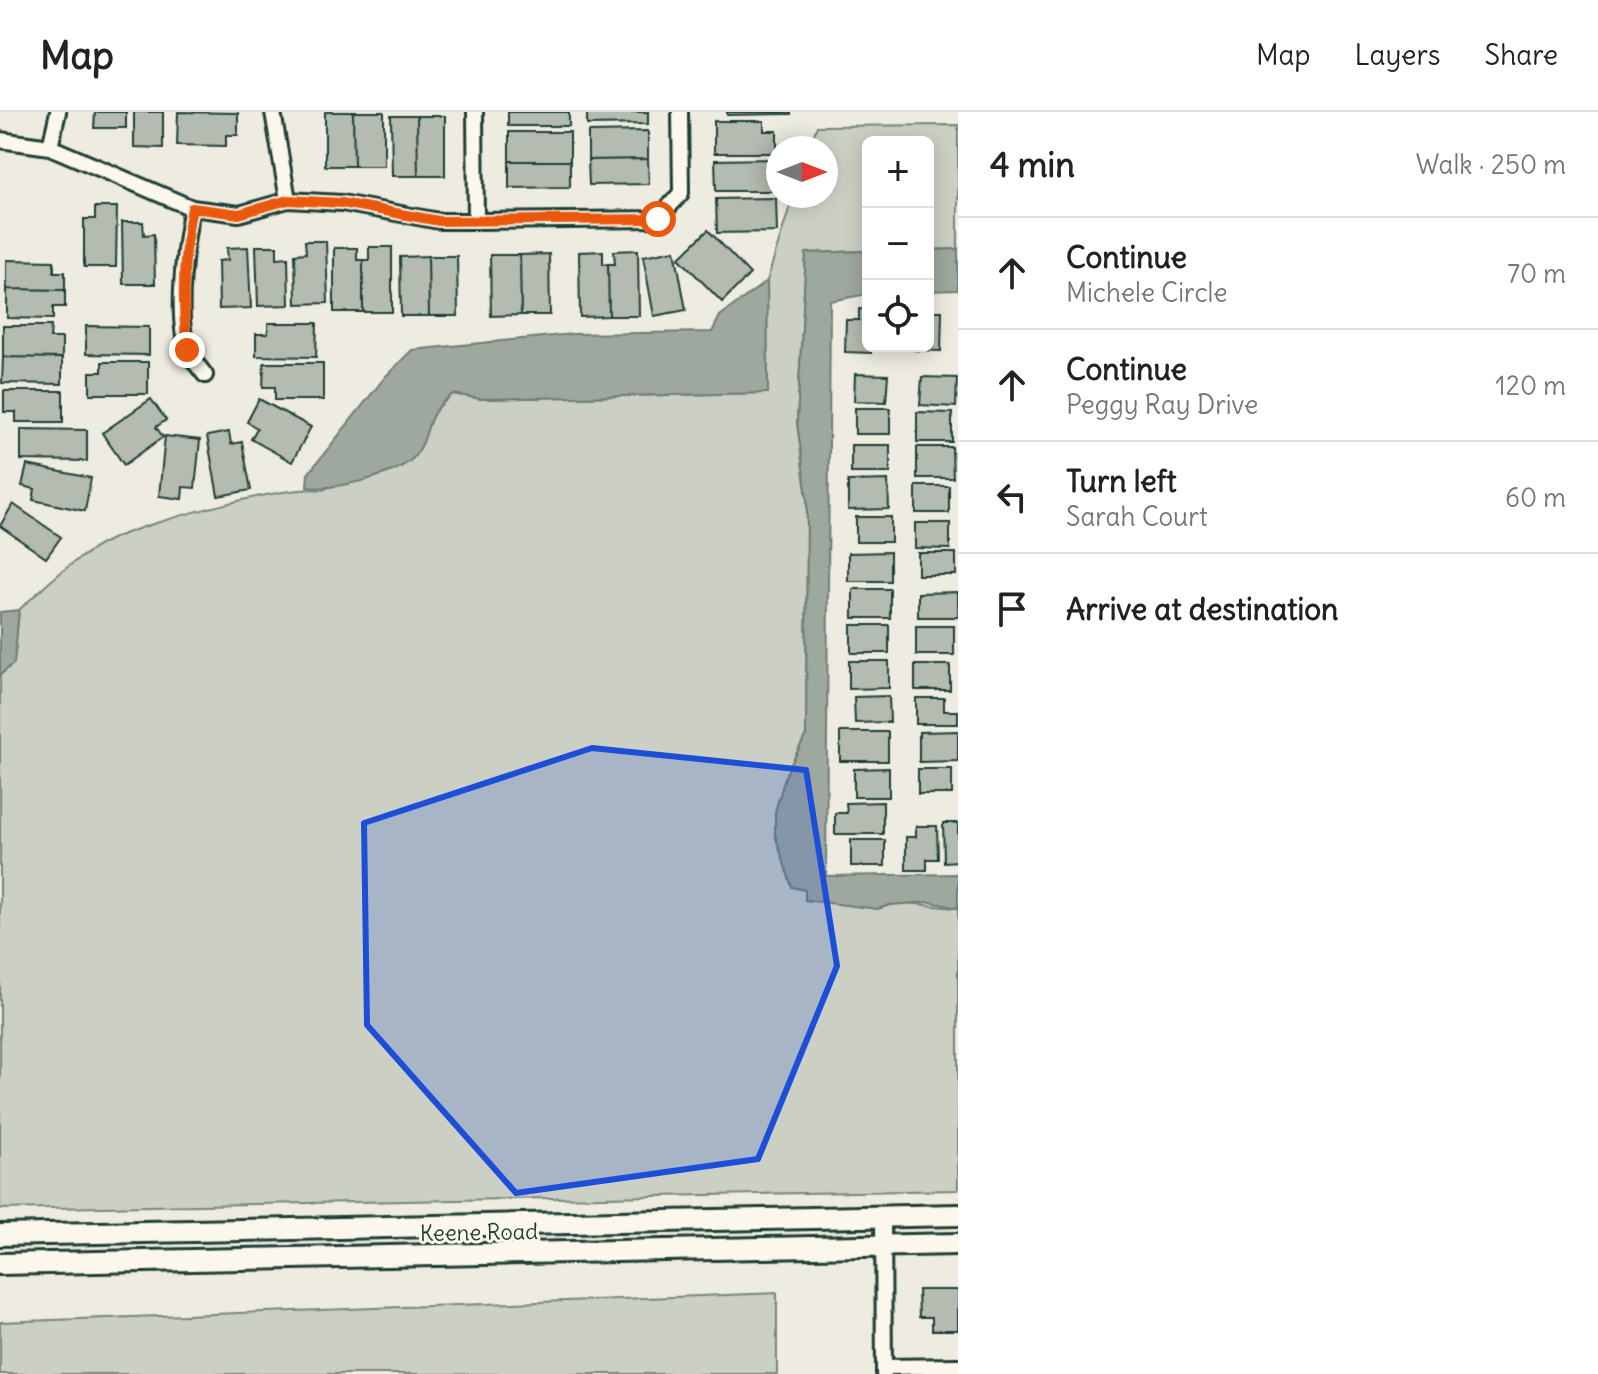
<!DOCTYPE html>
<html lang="en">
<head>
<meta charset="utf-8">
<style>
  body { margin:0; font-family:Delius,sans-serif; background:#f2f2f2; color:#222 }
  .controls { position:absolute; right:24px; top:24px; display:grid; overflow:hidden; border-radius:12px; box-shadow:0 4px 20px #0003 }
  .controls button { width:72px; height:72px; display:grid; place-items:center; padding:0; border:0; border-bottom:2px solid #e0e0e0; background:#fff; color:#222; font:40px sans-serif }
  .compass { position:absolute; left:766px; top:24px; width:72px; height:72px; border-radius:50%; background:#fff; box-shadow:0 4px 20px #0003; rotate:90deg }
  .stop { position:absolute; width:24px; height:24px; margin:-18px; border:6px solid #ea580c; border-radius:50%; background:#fff }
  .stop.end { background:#ea580c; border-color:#fff; box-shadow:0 2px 8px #0008 }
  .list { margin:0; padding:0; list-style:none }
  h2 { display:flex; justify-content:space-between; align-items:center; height:104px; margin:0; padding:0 32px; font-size:34px }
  h2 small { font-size:26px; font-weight:400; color:#767676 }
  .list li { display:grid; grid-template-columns:52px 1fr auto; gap:24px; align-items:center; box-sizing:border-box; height:112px; padding:0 32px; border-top:2px solid #e0e0e0 }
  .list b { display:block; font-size:30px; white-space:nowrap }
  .list p { margin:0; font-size:26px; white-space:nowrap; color:#767676 }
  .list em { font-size:26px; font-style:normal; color:#767676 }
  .icon { flex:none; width:44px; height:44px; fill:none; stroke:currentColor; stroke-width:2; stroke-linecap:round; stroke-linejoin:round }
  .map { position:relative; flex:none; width:958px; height:1262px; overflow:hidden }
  header { display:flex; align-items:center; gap:48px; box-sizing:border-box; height:112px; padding:0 40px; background:#fff; border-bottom:2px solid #e0e0e0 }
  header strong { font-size:38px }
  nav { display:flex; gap:44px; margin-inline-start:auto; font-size:28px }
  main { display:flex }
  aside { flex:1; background:#fff }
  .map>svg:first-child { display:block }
</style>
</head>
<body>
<header>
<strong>Map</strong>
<nav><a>Map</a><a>Layers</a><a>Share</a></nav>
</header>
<main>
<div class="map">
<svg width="958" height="1262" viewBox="0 0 958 1262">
  <rect width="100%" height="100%" fill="#eeece1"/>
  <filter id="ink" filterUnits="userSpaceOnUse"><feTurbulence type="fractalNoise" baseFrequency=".0125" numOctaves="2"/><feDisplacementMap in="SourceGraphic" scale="16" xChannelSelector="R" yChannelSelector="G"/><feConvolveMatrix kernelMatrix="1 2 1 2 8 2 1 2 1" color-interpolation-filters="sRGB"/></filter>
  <g filter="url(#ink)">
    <path fill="#cbcfc4" stroke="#75867c" stroke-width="2" d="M958,13V137L928,138V30H868V139L806,141L797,310L807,385L806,623L786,662L787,758L792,775L877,797C909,785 929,796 958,796V1078L0,1097V563L14,551L19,498C47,472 77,443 112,427C149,410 286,372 323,378L421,332L430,303L453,282L481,287L768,281L767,169L793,84H826V36H809L817,14Z
      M777,1181V1262H0V1210Z"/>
    <path fill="#9fa89f" stroke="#6c7d74" stroke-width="2" d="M958,137V178L928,179V138Z
      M868,139V182L830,189L826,764L958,762V796L930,790L889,793L878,797L805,788V778L792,775L775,723V700L786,662L806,623L807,386L797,310L806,141Z
      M767,169L768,281L481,287L453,282C421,304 433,322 414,345C397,364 331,379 307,375L308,362L386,264L412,238L573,222L712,220L720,204Z
      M19,498L14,551L0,563V500Z"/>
    <path fill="#b4bbb0" stroke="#1f3d34" stroke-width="2" d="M95,0H126V16H94Z
      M134,0H163V36L134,35Z
      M178,0L238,1V23H226V34L177,33Z
      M325,0H353L354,54H325Z
      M353,0H384V54H354Z
      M508,0H569V14H508Z
      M587,0H648V12L587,13Z
      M727,0H791V2L727,3Z
      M391,4H417L418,64H392Z
      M417,4H445V64H418Z
      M714,9H764V19H777V41H714Z
      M648,19V47L588,48V20Z
      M509,20H570V49H509Z
      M648,47L649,72L589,73L588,48Z
      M776,47V79H716L715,48Z
      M509,49H570V75L509,76Z
      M776,86L777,120L717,121L716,87Z
      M95,95H117L116,155H84V107H95Z
      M122,110H143L144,123L154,122L155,172H123Z
      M708,118L750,162L722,190L679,146Z
      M305,129H326L328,191L296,192L295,142L306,141Z
      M256,134H277V146L288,145L289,193L258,194Z
      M248,135L251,196L219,197L218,149L228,148L227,136Z
      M369,135H392V200H363V148H369Z
      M334,136H357V148H363V200H334Z
      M638,138L639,204H609L608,152H615L614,139Z
      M675,138L686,198L654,204L643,144Z
      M603,139V152H608L609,204L580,205L579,140Z
      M549,142L550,203H521L520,143Z
      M490,143H520L521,203L491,204Z
      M428,144H457L458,204H429Z
      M428,144L429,204H401L400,145Z
      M7,148L54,149V160H65V178L7,177Z
      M7,177L65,178V195H53V207L7,206Z
      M859,197L868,198L871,241L845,240L846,208H859Z
      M928,199H942L941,239L914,238V234H928Z
      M268,211H317L316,245L256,244V222H268Z
      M3,214H51L50,226H62V246L3,245Z
      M86,214L149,215V243L86,242Z
      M3,245L62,246V272L2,271Z
      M102,250H148V282H90V260H102Z
      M264,251H323V288H275V275H263Z
      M855,262L888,263L886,290L854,289Z
      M922,265L957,266L956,295L920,293Z
      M4,279H63V310H16V300H4Z
      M151,287L166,308L156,315L163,325L124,353L102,321Z
      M259,287L311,315L292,350L251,327L257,316L247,310Z
      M855,296H890V322H855Z
      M917,300L952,301V330H917Z
      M21,317L87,318V349L21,348Z
      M229,320L231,332L242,330L251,378L218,384L207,324Z
      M165,324L200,328L195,376L183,375L182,387L159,384Z
      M851,333H890V361H851Z
      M917,335H952L953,366H917Z
      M27,353L91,366L85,399L33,388L35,377L22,374Z
      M888,368L889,397L848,398V369Z
      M916,374H949V401H916Z
      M13,392L61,425L46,446L0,414Z
      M856,405H891V430H856Z
      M915,411H950V437L915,436Z
      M890,440V469H848V441Z
      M918,441H956V463H918Z
      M853,477H890V506H853Z
      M958,480V505H918V481Z
      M851,513H889V541H851Z
      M916,514H954V543H916Z
      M849,549H889V576L849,577Z
      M915,553H950V578H915Z
      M889,584L890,610L855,611L854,585Z
      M916,586H944V599H958V612H916Z
      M958,619V649L919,650V620Z
      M840,620H888V649H840Z
      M889,656V685H854V657Z
      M918,657H952V682H918Z
      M883,690V722H835V701H847L846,691Z
      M943,711H958V749L944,750Z
      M916,714H937L938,747H927V758H906V725H916Z
      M851,728H885V754H851Z
      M918,1178H958V1218H932V1205H919Z"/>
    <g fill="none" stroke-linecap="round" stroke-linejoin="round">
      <g stroke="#1f3d34" stroke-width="20">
        <path id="street" d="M273,0L288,88
          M475,0L476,109L658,107L681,81L680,0
          M0,28L50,35L192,96L239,102L288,88L342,91L439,109H476
          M50,35L58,0
          M192,96C185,128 175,207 188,238C191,247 200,256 205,263
          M883,1105L884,1262
          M884,1255L958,1254"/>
      </g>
      <g stroke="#1f3d34" stroke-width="26">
        <path id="secondary" d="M0,1123L958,1103
          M0,1152L958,1132"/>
      </g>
      <use href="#street" stroke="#fbf7ec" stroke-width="14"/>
      <use href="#secondary" stroke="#fbf7ec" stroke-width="20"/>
    </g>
  </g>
  <g fill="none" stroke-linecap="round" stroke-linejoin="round" filter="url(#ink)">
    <path stroke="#ea580c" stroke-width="10" d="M187,238C182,190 182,143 192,96L239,102L288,88L342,91L439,109L658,107"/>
  </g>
  <path fill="#1d4ed8" fill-opacity="0.2" stroke="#1d4ed8" stroke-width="6" stroke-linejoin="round" d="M592,636L806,658L837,854L758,1047L516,1081L367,913L364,711Z"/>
  <g text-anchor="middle" stroke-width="6" stroke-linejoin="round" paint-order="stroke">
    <g font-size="22" fill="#1f3d34" stroke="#fbf7ec">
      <text transform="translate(479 1120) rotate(-1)" y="8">Keene Road</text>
    </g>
  </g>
</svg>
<div class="controls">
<button>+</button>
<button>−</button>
<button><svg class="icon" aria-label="locate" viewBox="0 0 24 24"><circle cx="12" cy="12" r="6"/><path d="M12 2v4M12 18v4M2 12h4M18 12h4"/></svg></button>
</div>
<svg class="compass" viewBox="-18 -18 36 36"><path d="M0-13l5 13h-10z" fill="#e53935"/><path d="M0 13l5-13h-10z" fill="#767676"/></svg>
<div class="stop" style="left:658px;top:107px"></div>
<div class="stop end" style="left:187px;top:238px"></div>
</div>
<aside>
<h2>4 min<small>Walk · 250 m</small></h2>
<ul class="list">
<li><svg class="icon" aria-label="ahead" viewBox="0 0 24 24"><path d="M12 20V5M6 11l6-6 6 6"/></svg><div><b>Continue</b><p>Michele Circle</p></div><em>70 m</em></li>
<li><svg class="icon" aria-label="ahead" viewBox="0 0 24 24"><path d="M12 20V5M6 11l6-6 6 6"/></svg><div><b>Continue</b><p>Peggy Ray Drive</p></div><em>120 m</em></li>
<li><svg class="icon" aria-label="left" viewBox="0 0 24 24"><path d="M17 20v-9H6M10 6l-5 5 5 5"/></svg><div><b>Turn left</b><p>Sarah Court</p></div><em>60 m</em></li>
<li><svg class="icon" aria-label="arrive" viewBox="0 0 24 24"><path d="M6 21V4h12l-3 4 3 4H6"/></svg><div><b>Arrive at destination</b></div></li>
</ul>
</aside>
</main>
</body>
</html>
